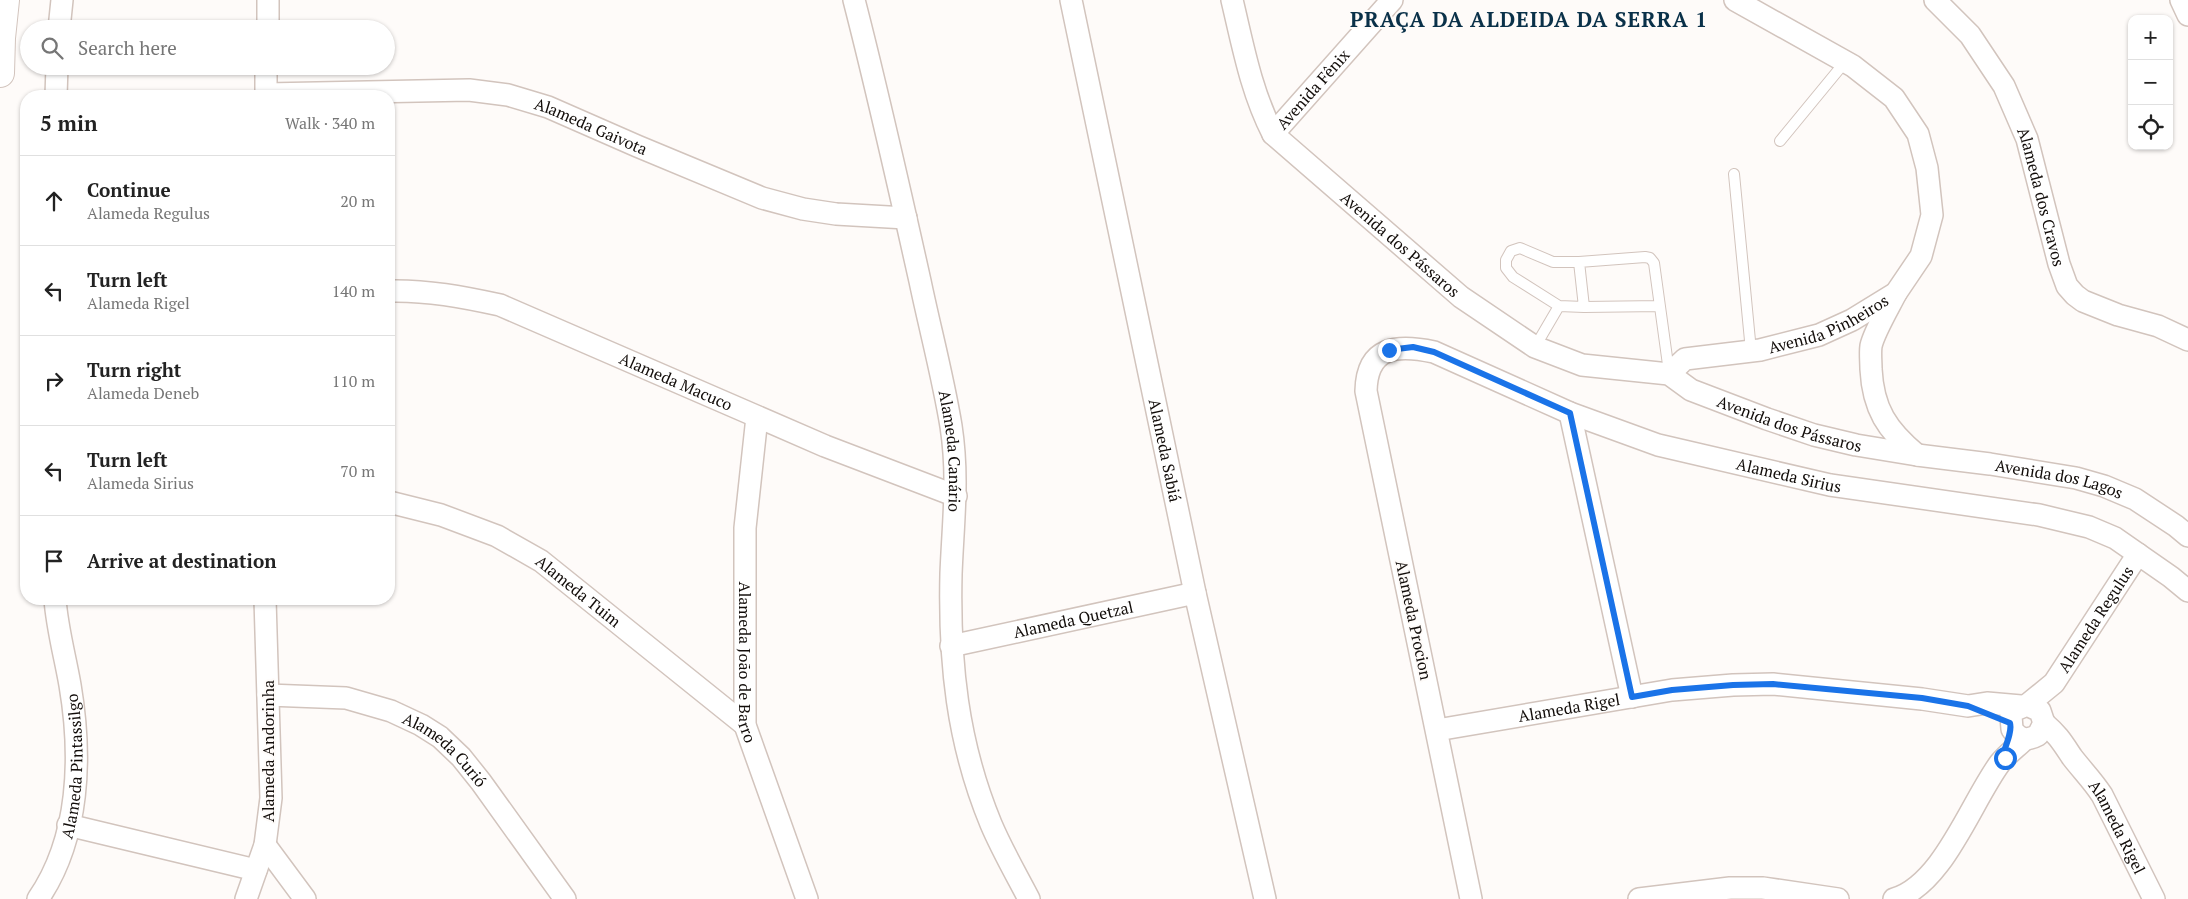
<!DOCTYPE html>
<html lang="en">
<head>
<meta charset="utf-8">
<style>
  body { margin:0; font-family:"PT Serif",serif; background:#f6f6f6; color:#222 }
  .controls { position:absolute; right:15px; top:15px; display:grid; overflow:hidden; border-radius:10px; box-shadow:0 1px 4px #0004 }
  .controls button { width:45px; height:45px; display:grid; place-items:center; padding:0; border:0; border-bottom:1px solid #e0e0e0; background:#fff; color:#222; font:25px sans-serif }
  .stop { position:absolute; width:15px; height:15px; margin:-11px; border:4px solid #1a73e8; border-radius:50%; background:#fff }
  .stop.end { background:#1a73e8; border-color:#fff; box-shadow:0 1px 5px #0008 }
  .list { margin:0; padding:0; list-style:none }
  h2 { display:flex; justify-content:space-between; align-items:center; height:65px; margin:0; padding:0 20px; font-size:21px }
  h2 small { font-size:16px; font-weight:400; color:#767676 }
  .list li { display:grid; grid-template-columns:32px 1fr auto; gap:15px; align-items:center; box-sizing:border-box; height:90px; padding:0 20px; border-top:1px solid #e0e0e0 }
  .list b { display:block; font-size:19px; white-space:nowrap }
  .list p { margin:0; font-size:16px; white-space:nowrap; color:#767676 }
  .list em { font-size:16px; font-style:normal; color:#767676 }
  .icon { flex:none; width:28px; height:28px; fill:none; stroke:currentColor; stroke-width:2; stroke-linecap:round; stroke-linejoin:round }
  .map { position:relative; flex:none; width:2188px; height:899px; overflow:hidden }
  .search { position:absolute; background:#fff; box-shadow:0 1px 4px #0004; left:20px; top:20px; width:375px; height:55px; display:flex; align-items:center; gap:12px; box-sizing:border-box; padding:0 18px; border-radius:28px; color:#767676; font-size:19px }
  .panel { position:absolute; background:#fff; box-shadow:0 1px 4px #0004; left:20px; top:90px; width:375px; height:515px; border-radius:20px }
  .map>svg:first-child { display:block }
</style>
</head>
<body>
<div class="map">
<svg width="2188" height="899" viewBox="0 0 2188 899">
  <rect width="100%" height="100%" fill="#fefbf9"/>
  <g fill="none" stroke-linecap="round" stroke-linejoin="round">
    <g stroke="#d2c4bd" stroke-width="12">
      <path id="service" d="M1780,141L1845,62
        M1734,174L1751,351
        M1559,306L1513,277L1506,268V260L1511,251L1520,248L1553,262H1579
        M1660,306L1584,307L1579,262L1645,257L1650,258L1654,263L1669,372
        M1535,347L1559,306L1584,307"/>
    </g>
    <g stroke="#d2c4bd" stroke-width="24">
      <g id="minor">
        <path id="s1" d="M854,0C878,93 899,187 920,281C930,329 943,377 951,426C959,478 953,522 951,574C949,662 957,742 991,824C1002,850 1016,874 1029,899"/>
        <path id="s2" d="M1071,0L1195,593L1265,899"/>
        <path id="s3" d="M1232,0C1243,46 1251,91 1273,134L1461,297L1535,347L1582,365L1669,374L1691,390L1767,419L1814,435L1856,445L1917,455L1990,464L2076,478L2104,486L2135,499L2176,526L2188,536"/>
        <path id="s4" d="M1935,0L1970,35L2004,86L2027,139L2059,264L2067,286L2075,295L2083,301L2118,315L2158,326L2188,340"/>
        <path d="M2181,0L2188,15"/>
        <path d="M59,29L62,0"/>
        <path d="M268,29V0"/>
        <path id="s5" d="M266,94L469,90L508,95L548,107L637,146L762,198L803,209L836,214L906,218"/>
        <path d="M56,96L57,66"/>
        <path d="M266,96V66"/>
        <path id="s6" d="M1273,134L1392,0"/>
        <path id="s7" d="M389,291C427,290 463,297 500,305L825,446L956,496"/>
        <path d="M1896,293C1889,307 1874,332 1871,346C1870,353 1871,362 1871,369C1873,409 1887,430 1917,455"/>
        <path id="s8" d="M1669,374L1685,359L1760,350L1819,335L1852,320L1896,293L1921,256L1932,215L1927,168L1918,134L1894,98L1853,66L1735,0"/>
        <path d="M1570,413L1632,697"/>
        <path id="s9" d="M757,417L745,528V725L807,899"/>
        <path id="s10" d="M389,502L441,515L497,536L541,561L745,725"/>
        <path id="s11" d="M951,646L1195,593"/>
        <path id="s12" d="M268,695L346,698L391,711L421,725L440,737L461,757L481,782L565,899"/>
        <path id="s13" d="M2027,705L2040,711L2044,723L2038,735C2027,741 2019,740 2012,729L2011,716L2015,710L2027,705L2054,683L2138,554"/>
        <path id="s14" d="M2044,723C2058,735 2062,742 2072,757C2082,770 2093,781 2102,795L2154,899"/>
        <path id="s15" d="M1437,730L1672,690L1733,685L1773,684L1922,699L1968,706L1987,703L2021,706"/>
        <path d="M68,825L256,870"/>
        <path d="M265,845L305,899"/>
        <path id="s16" d="M38,899C80,838 82,756 70,685C65,656 57,628 55,599"/>
        <path d="M246,899L265,845L271,798L265,599"/>
        <path id="s17" d="M1471,899L1366,391C1367,346 1397,344 1434,352L1570,413L1658,445L1830,485L2039,515L2089,527L2115,538L2171,577L2188,591"/>
        <path d="M1639,899L1730,888H1763L1838,899"/>
        <path d="M1894,899C1943,885 1971,802 2000,763C2007,754 2017,747 2025,739"/>
      </g>
    </g>
    <g stroke="#d2c4bd" stroke-width="30">
      <path id="secondary" d="M0,73L1,38L5,0"/>
    </g>
    <use href="#service" stroke="#fff" stroke-width="10"/>
    <use href="#minor" stroke="#fff" stroke-width="21"/>
    <use href="#secondary" stroke="#fff" stroke-width="28"/>
  </g>
  <g fill="none" stroke-linecap="round" stroke-linejoin="round">
    <path stroke="#1a73e8" stroke-width="6" d="M1389,350L1413,347L1434,352L1570,413L1632,697L1672,690L1733,685L1773,684L1922,698L1968,706L2010,723C2013,733 2002,753 2000,764L2005,758"/>
  </g>
  <g text-anchor="middle" stroke-width="4" stroke-linejoin="round" paint-order="stroke">
    <g font-size="16" fill="#110c09" stroke="#fefbf9">
      <text dy="6" stroke="none"><textPath href="#s6" startOffset="60">Avenida Fênix</textPath></text>
      <text dy="6" stroke="none"><textPath href="#s5" startOffset="331">Alameda Gaivota</textPath></text>
      <text dy="6" stroke="none"><textPath href="#s4" startOffset="228">Alameda dos Cravos</textPath></text>
      <text dy="6" stroke="none"><textPath href="#s3" startOffset="309">Avenida dos Pássaros</textPath></text>
      <text dy="6" stroke="none"><textPath href="#s8" startOffset="171">Avenida Pinheiros</textPath></text>
      <text dy="6" stroke="none"><textPath href="#s7" startOffset="304">Alameda Macuco</textPath></text>
      <text dy="6" stroke="none"><textPath href="#s3" startOffset="748">Avenida dos Pássaros</textPath></text>
      <text dy="6" stroke="none"><textPath href="#s2" startOffset="460">Alameda Sabiá</textPath></text>
      <text dy="6" stroke="none"><textPath href="#s1" startOffset="462">Alameda Canário</textPath></text>
      <text dy="6" stroke="none"><textPath href="#s17" startOffset="991">Alameda Sirius</textPath></text>
      <text dy="6" stroke="none"><textPath href="#s3" startOffset="1024">Avenida dos Lagos</textPath></text>
      <text dy="6" stroke="none"><textPath href="#s10" startOffset="212">Alameda Tuim</textPath></text>
      <text dy="6" stroke="none"><textPath href="#s13" startOffset="215">Alameda Regulus</textPath></text>
      <text dy="6" stroke="none"><textPath href="#s11" startOffset="125">Alameda Quetzal</textPath></text>
      <text transform="translate(1414 620) rotate(78)" y="6">Alameda Procion</text>
      <text dy="6" stroke="none"><textPath href="#s9" startOffset="246">Alameda João de Barro</textPath></text>
      <text dy="6" stroke="none"><textPath href="#s15" startOffset="134">Alameda Rigel</textPath></text>
      <text transform="translate(268 751) rotate(-90)" y="6">Alameda Andorinha</text>
      <text dy="6" stroke="none"><textPath href="#s12" startOffset="192">Alameda Curió</textPath></text>
      <text dy="6" stroke="none"><textPath href="#s16" startOffset="140">Alameda Pintassilgo</textPath></text>
      <text dy="6" stroke="none"><textPath href="#s14" startOffset="128">Alameda Rigel</textPath></text>
    </g>
    <g font-size="21" font-weight="bold" letter-spacing="1" fill="#0a3149" stroke="#fefbf9">
      <text x="1529" y="27">PRAÇA DA ALDEIDA DA SERRA 1</text>
    </g>
  </g>
</svg>
<div class="controls">
<button>+</button>
<button>−</button>
<button><svg class="icon" aria-label="locate" viewBox="0 0 24 24"><circle cx="12" cy="12" r="6"/><path d="M12 2v4M12 18v4M2 12h4M18 12h4"/></svg></button>
</div>
<div class="stop" style="left:2005px;top:758px"></div>
<div class="stop end" style="left:1389px;top:350px"></div>
<div class="search"><svg class="icon" aria-label="search" viewBox="0 0 24 24"><circle cx="10" cy="10" r="6"/><path d="M15 15l6 6"/></svg>Search here</div>
<section class="panel">
<h2>5 min<small>Walk · 340 m</small></h2>
<ul class="list">
<li><svg class="icon" aria-label="ahead" viewBox="0 0 24 24"><path d="M12 20V5M6 11l6-6 6 6"/></svg><div><b>Continue</b><p>Alameda Regulus</p></div><em>20 m</em></li>
<li><svg class="icon" aria-label="left" viewBox="0 0 24 24"><path d="M17 20v-9H6M10 6l-5 5 5 5"/></svg><div><b>Turn left</b><p>Alameda Rigel</p></div><em>140 m</em></li>
<li><svg class="icon" aria-label="right" viewBox="0 0 24 24"><path d="M7 20v-9h11M14 6l5 5-5 5"/></svg><div><b>Turn right</b><p>Alameda Deneb</p></div><em>110 m</em></li>
<li><svg class="icon" aria-label="left" viewBox="0 0 24 24"><path d="M17 20v-9H6M10 6l-5 5 5 5"/></svg><div><b>Turn left</b><p>Alameda Sirius</p></div><em>70 m</em></li>
<li><svg class="icon" aria-label="arrive" viewBox="0 0 24 24"><path d="M6 21V4h12l-3 4 3 4H6"/></svg><div><b>Arrive at destination</b></div></li>
</ul>
</section>
</div>
</body>
</html>
